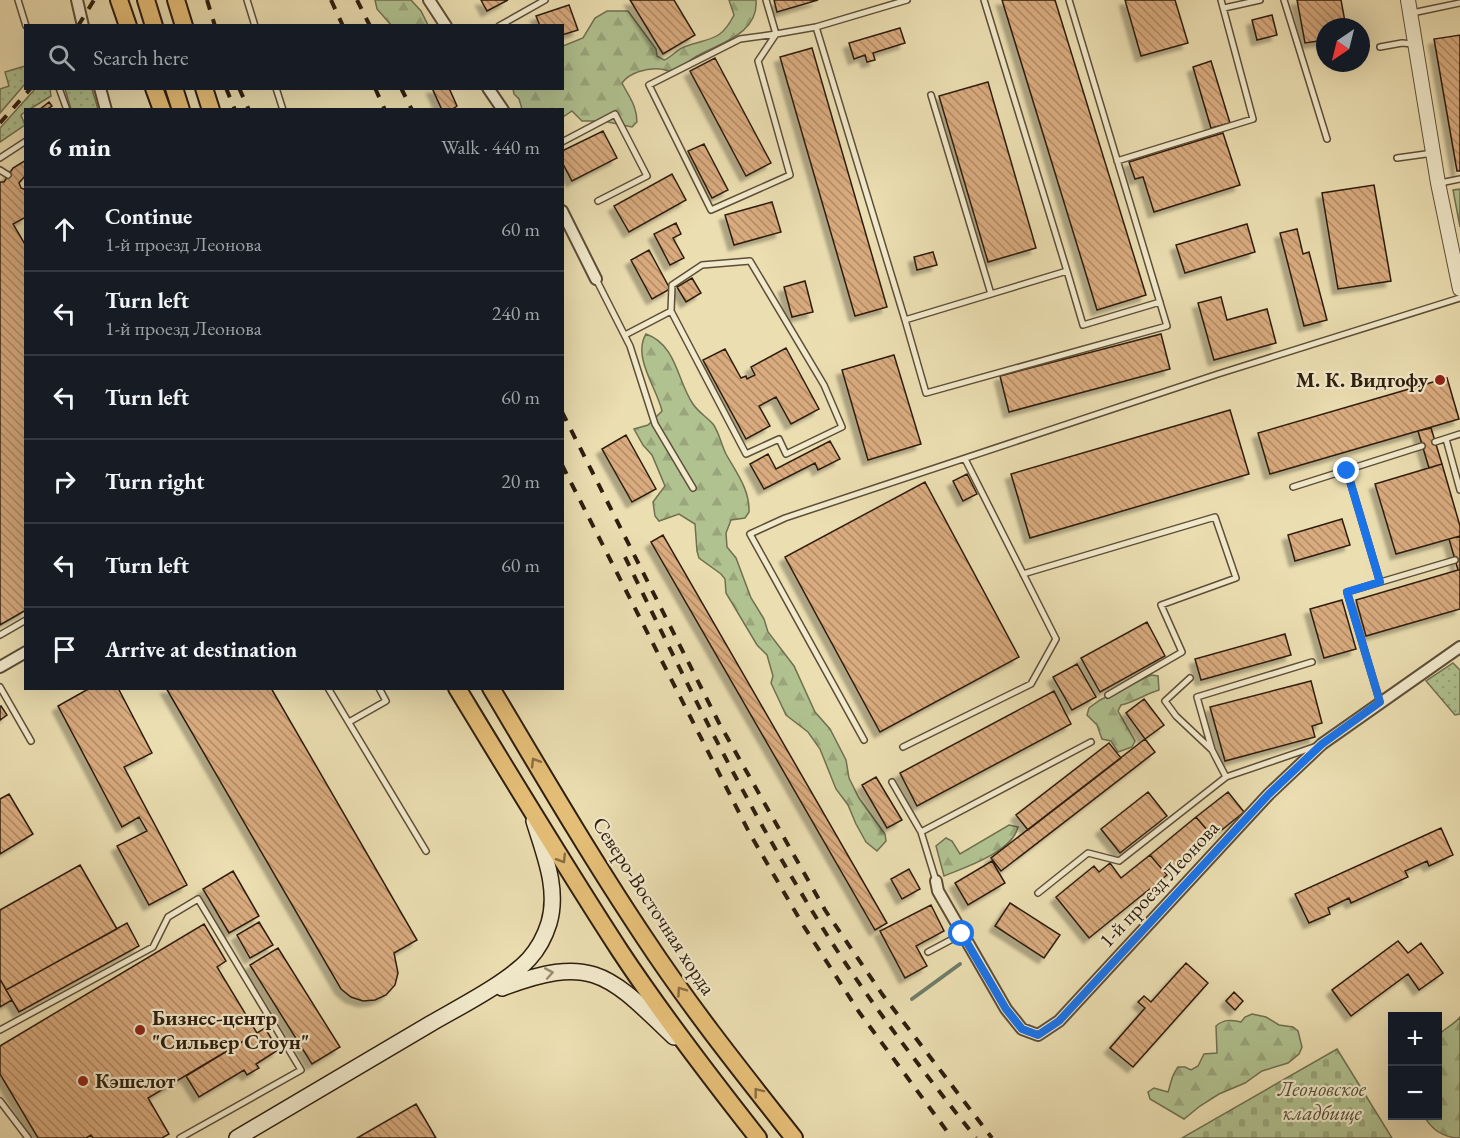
<!DOCTYPE html>
<html lang="en">
<head>
<meta charset="utf-8">
<style>
  body { margin:0; font-family:"EB Garamond",serif; background:#20242c; color:#f1f3f6 }
  .controls { position:absolute; right:18px; bottom:18px; display:grid; overflow:hidden; border-radius:0px; box-shadow:0 6px 24px #0002 }
  .controls button { width:54px; height:54px; display:grid; place-items:center; padding:0; border:0; border-bottom:2px solid #363941; background:#171b24; color:#f1f3f6; font:30px sans-serif }
  .compass { position:absolute; left:1316px; top:18px; width:54px; height:54px; border-radius:50%; background:#171b24; box-shadow:0 6px 24px #0002; rotate:215deg }
  .stop { position:absolute; width:18px; height:18px; margin:-14px; border:4px solid #1a73e8; border-radius:50%; background:#fff }
  .stop.end { background:#1a73e8; border-color:#fff; box-shadow:0 2px 6px #0008 }
  .list { margin:0; padding:0; list-style:none }
  h2 { display:flex; justify-content:space-between; align-items:center; height:78px; margin:0; padding:0 24px; font-size:26px }
  h2 small { font-size:20px; font-weight:400; color:#9ea1a6 }
  .list li { display:grid; grid-template-columns:39px 1fr auto; gap:18px; align-items:center; box-sizing:border-box; height:84px; padding:0 24px; border-top:2px solid #363941 }
  .list b { display:block; font-size:22px; white-space:nowrap }
  .list p { margin:0; font-size:20px; white-space:nowrap; color:#9ea1a6 }
  .list em { font-size:20px; font-style:normal; color:#9ea1a6 }
  .icon { flex:none; width:33px; height:33px; fill:none; stroke:currentColor; stroke-width:2; stroke-linecap:round; stroke-linejoin:round }
  .map { position:relative; flex:none; width:1460px; height:1138px; overflow:hidden }
  .search { position:absolute; background:#171b24; box-shadow:0 6px 24px #0002; left:24px; top:24px; width:540px; height:66px; display:flex; align-items:center; gap:15px; box-sizing:border-box; padding:0 21px; border-radius:0px; color:#9ea1a6; font-size:22px }
  .panel { position:absolute; background:#171b24; box-shadow:0 6px 24px #0002; left:24px; top:108px; width:540px; height:582px; border-radius:0px }
  .map>svg:first-child { display:block }
</style>
</head>
<body>
<div class="map">
<svg width="1460" height="1138" viewBox="0 0 1460 1138">
  <defs>
    <pattern id="grass-dots" width="8" height="8" patternUnits="userSpaceOnUse" patternTransform="scale(1.5)"><rect width="8" height="8" fill="#b1c291"/><path d="M2 2h.1M6 6h.1" fill="none" stroke="#99a67c" stroke-width="1.8" stroke-linecap="round"/></pattern>
    <pattern id="forest-firs" width="22" height="20" patternUnits="userSpaceOnUse" patternTransform="scale(1.5)"><rect width="22" height="20" fill="#b1c291"/><path d="M5 1l3.5 6h-7zM16 11l3.5 6h-7z" fill="#99a67c"/></pattern>
    <pattern id="cemetery-stones" width="16" height="16" patternUnits="userSpaceOnUse" patternTransform="scale(1.5)"><rect width="16" height="16" fill="#b1c291"/><path d="M2 7V4a2 2 0 0 1 4 0v3zM10 15v-3a2 2 0 0 1 4 0v3z" fill="#99a67c"/></pattern>
    <pattern id="building-back-hatch" width="6" height="6" patternUnits="userSpaceOnUse" patternTransform="scale(1.5)"><rect width="6" height="6" fill="#d9ab7f"/><path d="M-1 5l2 2M0 0l6 6M5-1l2 2" fill="none" stroke="#b08b66"/></pattern>
    <filter id="shadow"><feDropShadow dx="-5.5" dy="5.5" stdDeviation="1.5" flood-color="#0004"/></filter>
  </defs>
  <rect width="100%" height="100%" fill="#ebdeb1"/>
  <filter id="stains"><feTurbulence type="fractalNoise" baseFrequency=".00333" numOctaves="4"/><feColorMatrix values="0 0 0 0 .2 0 0 0 0 .09 0 0 0 0 .02 0 0 0 .5 -.17"/></filter>
  <radialGradient id="worn" r=".72"><stop offset=".6" stop-color="#630" stop-opacity="0"/><stop offset="1" stop-color="#630" stop-opacity=".3"/></radialGradient>
  <path fill="url(#grass-dots)" stroke="#707050" stroke-width="1.5" d="M25,66V84L0,113V89L9,86L5,72Z
    M35,89H50L51,96L30,109L26,110L25,112L21,115L25,125L0,142V128Z
    M65,89H92L98,109H71Z
    M1453,663L1460,670V714L1455,715L1426,681Z"/>
  <path fill="url(#forest-firs)" stroke="#707050" stroke-width="1.5" d="M375,0H411L421,11L428,25H391L377,9Z
    M729,0H756C759,33 721,43 699,55C690,59 680,70 670,71C667,71 663,69 660,69C647,68 630,72 622,83C629,97 637,106 637,122L632,127L603,121H582L572,111L563,117L562,110L522,109L519,99L514,94L513,89L562,88L563,46L583,38L595,18L607,11H628L656,49L657,56L664,60C672,57 676,50 684,47C709,37 720,43 734,15Z
    M1460,189V227L1453,190Z
    M646,334C677,345 677,381 693,404C698,412 707,417 713,424C719,432 721,444 726,454C736,472 750,490 749,512L745,518L731,520L726,533L727,547L736,558L751,598L764,619L768,632L794,666L815,712L830,729L846,760L849,778L859,798L885,834L886,841L877,851L866,842L856,824L848,805L836,789L820,749L808,732L786,715L771,683L773,676L767,655L757,645L726,593L725,579L721,574L699,558L697,551L695,524L679,514L659,521L655,516L653,502L665,486L652,455L643,445L634,429L648,425L662,411C657,388 632,357 646,334Z
    M1151,675L1158,676L1159,690C1145,694 1135,702 1121,705L1118,711L1135,741L1132,747L1118,752L1111,741L1102,739L1097,725L1087,715L1089,708L1100,700Z
    M1009,825L1018,827C1012,852 966,867 944,876L936,846L946,838L952,841L960,854Z
    M1252,1014L1266,1017L1279,1025L1293,1027L1298,1031L1302,1047L1299,1054L1288,1063L1262,1071L1245,1083L1219,1094L1200,1106L1184,1119L1150,1099L1148,1092L1154,1088L1168,1092C1172,1081 1170,1078 1178,1067H1185L1191,1070L1198,1066L1204,1054L1217,1053L1216,1026C1224,1019 1230,1020 1241,1022L1245,1017Z
    M1460,1017V1138C1443,1138 1432,1130 1424,1116H1438V1036C1444,1028 1454,1025 1460,1017Z"/>
  <path fill="url(#cemetery-stones)" stroke="#707050" stroke-width="1.5" d="M1337,1049L1392,1138H1182Z"/>
  <g fill="none" stroke-linecap="round" stroke-linejoin="round">
    <path stroke="#6e7d6b" stroke-width="4" d="M912,999L960,964"/>
  </g>
  <path fill="url(#building-back-hatch)" stroke="#2e1e0f" stroke-width="1.5" filter="url(#shadow)" d="M481,0H508L487,11Z
    M630,0H674L695,35L663,54Z
    M774,0H818L777,12Z
    M1002,0H1055L1146,295L1097,310Z
    M1125,0H1175L1188,43L1141,56Z
    M1297,0H1341L1346,27H1325V40L1305,43Z
    M569,5L578,30L562,35V26H540L536,16Z
    M1272,15L1277,35L1257,40L1252,20Z
    M900,28L905,43L873,53L875,60L867,62L865,55L854,59L849,43Z
    M1460,35V171H1457L1434,39Z
    M812,48L887,307L855,316L780,57Z
    M715,58L771,163L746,176L690,71Z
    M1211,61L1230,123L1211,128L1193,67Z
    M988,82L1036,248L988,262L939,96Z
    M432,88H449L457,106L451,110H442Z
    M49,102L52,106L46,110H39Z
    M603,131L617,158L572,181L562,162V151Z
    M1223,133L1240,185L1154,212L1143,177L1135,179L1129,162Z
    M704,144L728,190L712,198L688,151Z
    M26,160V175L19,183L21,188L26,190V217L13,224L26,246V610L0,625V182H4L13,168Z
    M672,174L686,200L629,232L614,206Z
    M1374,185L1391,281L1338,289L1322,193Z
    M772,202L781,232L734,245L725,215Z
    M676,223L681,234L673,238L684,258L670,265L654,234Z
    M1247,224L1255,252L1185,273L1176,245Z
    M1297,229L1303,254L1309,252L1327,320L1304,326L1280,233Z
    M649,250L670,289L652,299L631,260Z
    M933,252L937,265L917,270L914,257Z
    M692,278L701,293L686,302L677,287Z
    M805,281L813,312L792,317L784,287Z
    M1221,297L1227,320L1267,309L1276,343L1214,360L1198,303Z
    M1161,334L1170,369L1009,412L1000,376Z
    M786,348L819,409L791,424L776,397L759,406L770,426L746,439L703,360L725,349L741,378L746,376L747,379L755,375L751,367Z
    M894,355L921,444L868,460L842,370Z
    M1447,378L1459,419L1270,474L1258,433Z
    M1230,410L1249,474L1030,538L1011,474Z
    M1431,428L1442,464L1429,468L1418,431Z
    M626,435L656,489L632,502L602,449Z
    M830,441L840,459L818,470L815,463L764,489L750,464L768,454L776,469Z
    M1442,464L1460,526V536L1396,554L1375,484Z
    M967,474L977,494L963,501L953,481Z
    M925,482L1019,657L880,732L785,557Z
    M1342,519L1350,545L1295,561L1288,535Z
    M663,535L887,923L875,930L651,542Z
    M1460,536V570H1458L1449,539Z
    M1458,570H1460V609L1366,636L1356,600Z
    M1342,600L1356,649L1324,658L1310,609Z
    M1147,622L1165,656L1100,692L1081,658Z
    M1285,634L1291,655L1201,680L1195,659Z
    M1077,664L1096,697L1072,710L1053,677Z
    M1311,681L1322,723L1312,726L1315,737L1225,761L1210,707Z
    M90,688H118L152,753L124,767L187,885L149,905L117,846L147,831L139,817L122,827L58,706Z
    M166,688H271L417,940L394,953L398,973L395,985L386,995L375,1000L363,1001L351,997L341,989Z
    M1054,691L1071,724L917,806L900,773Z
    M1144,699L1164,725L1145,739L1126,713Z
    M1,706L7,715L0,720V707Z
    M1145,739L1155,752L1001,871L991,858Z
    M1109,743L1121,758L1028,830L1016,815Z
    M876,777L902,820L887,828L862,785Z
    M1148,792L1167,816L1120,853L1101,829Z
    M1228,792L1244,812L1213,837L1196,817Z
    M9,794L33,834L0,854V799Z
    M1196,817L1213,837L1167,875L1150,855Z
    M1441,828L1453,855L1429,866L1427,861L1405,871L1408,877L1351,903L1349,898L1328,908L1330,914L1309,923L1295,894Z
    M1150,855L1167,875L1089,938L1056,897L1094,866L1099,872L1110,863L1121,878Z
    M992,861L1005,883L968,905L955,883Z
    M80,865L117,929L6,990L0,979V910Z
    M909,869L920,889L902,899L891,879Z
    M233,871L259,916L229,933L203,889Z
    M1010,903L1060,935L1044,958L995,926Z
    M931,905L944,931L916,946L927,966L905,978L880,931Z
    M259,922L273,945L250,958L237,935Z
    M127,923L139,946L19,1012L6,990Z
    M204,924L226,961L217,967L257,1033L148,1098L169,1134L162,1138H93L91,1135L86,1138H38L0,1074V1046Z
    M1398,941L1408,953L1421,943L1443,973L1419,990L1408,974L1351,1016L1332,990Z
    M278,948L340,1047L312,1064L250,965Z
    M1186,963L1208,983L1133,1067L1110,1048L1145,1008L1138,1002L1144,996L1151,1002Z
    M0,979L12,1000L0,1007Z
    M1234,992L1243,1001L1235,1010L1226,1001Z
    M265,1028L278,1050L256,1064L259,1068L247,1075L244,1070L199,1097L186,1076Z
    M416,1104L436,1138H357Z"/>
  <g fill="none" stroke-linecap="round" stroke-linejoin="round">
    <g stroke="#5d4e38" stroke-width="8">
      <path id="service" d="M18,0L26,26
        M247,0L255,26
        M766,0L776,34L816,27
        M907,0L816,27L905,320L991,294L931,95
        M984,0L1067,271L991,294
        M1284,0L1327,139
        M1224,8L1260,0
        M1412,13L1460,3
        M499,26L545,0
        M776,34L758,61L790,175L711,210L649,85L740,39Z
        M1380,47L1402,43L1413,44
        M59,88L67,110
        M276,88L283,110
        M562,142L615,114L647,176L598,201
        M0,158L26,141
        M1397,158L1433,153
        M1117,161L1253,119L1221,0
        M0,170L8,175
        M1440,183L1460,179
        M1067,271L1083,325L1160,302
        M596,279L630,346L655,424L693,488
        M905,320L926,393L1167,326L1069,0
        M625,335L671,311L746,454L779,439L786,454L842,427L824,385L750,261L702,265L672,285L671,311
        M1446,439L1460,490
        M1435,442L1460,434
        M1347,471L1380,582
        M1293,487L1422,446
        M1023,574L1215,517L1236,578L1161,605L1182,652L1108,695
        M0,635L26,620
        M1190,678L1165,701L1176,716L1212,750L1226,777
        M0,687L31,741
        M328,688L426,851
        M1380,702L1347,592L1455,560
        M349,722L386,701L379,688
        M864,740L750,534L785,518L1218,374L1460,298
        M903,747L1031,684L1056,639L965,459
        M1212,750L1197,697L1312,662
        M892,782L921,832L936,881
        M921,832L1091,742
        M1038,893L1088,853L1119,861L1226,777L1314,747
        M928,952L962,934
        M0,1030L153,947L168,917L198,899L301,1070L180,1138
        M0,1101L28,1138"/>
    </g>
    <g stroke="#5d4e38" stroke-width="14">
      <path id="minor" d="M77,0L83,26
        M429,0L446,26
        M100,88L106,110
        M488,88L503,110
        M562,211L596,279
        M0,667L26,652
        M936,881L938,891L1006,1009L1022,1029L1038,1035L1059,1021L1269,794L1322,744L1460,647"/>
    </g>
    <g stroke="#5d4e38" stroke-width="16">
      <path id="tertiary" d="M1408,0L1438,183L1460,289"/>
    </g>
    <g stroke="#2e1e0f" stroke-width="18">
      <path id="secondary" d="M502,988C593,953 609,975 674,1037
        M237,1138C301,1100 366,1062 430,1024C459,1007 507,983 529,959C538,949 545,936 549,923C559,889 544,854 534,821"/>
    </g>
    <g stroke="#2e1e0f" stroke-width="20">
      <path id="primary" d="M119,0L128,26
        M146,0L154,26
        M176,0L184,26
        M154,88L162,110
        M174,88L181,110
        M204,88L211,110
        M457,688C511,777 564,865 620,951C663,1016 710,1077 758,1138
        M491,688C541,772 590,856 644,937C690,1007 742,1072 794,1138"/>
    </g>
    <use href="#service" stroke="#f2eacc" stroke-width="5"/>
    <use href="#minor" stroke="#f2eacc" stroke-width="10"/>
    <use href="#tertiary" stroke="#f2eacc" stroke-width="14"/>
    <use href="#secondary" stroke="#f2eacc" stroke-width="15"/>
    <use href="#primary" stroke="#e6bf78" stroke-width="16"/>
    <path stroke="#2e1e0f" stroke-width="4" stroke-dasharray="10 10" stroke-linecap="butt" d="M207,0L215,26
      M331,0L343,26
      M357,0L370,26
      M78,26L94,0
      M226,88L235,110
      M239,88L249,110
      M375,88L385,110
      M401,88L412,110
      M0,123L31,88
      M562,412L719,723L825,910L882,994L992,1138
      M562,465L750,834L803,925L859,1012L952,1138
      M625,557C684,678 743,799 814,914C862,993 919,1066 976,1138"/>
  </g>
  <defs><path id="oneway-chevron" d="M-2-3.5L2.5 0L-2 3.5" fill="none" stroke-width="1.6" stroke-linecap="round" stroke-linejoin="round" transform="scale(1.5)"/></defs>
  <g stroke="#8a6e44">
    <use href="#oneway-chevron" transform="translate(535 762) rotate(-121)"/>
    <use href="#oneway-chevron" transform="translate(562 859) rotate(58)"/>
    <use href="#oneway-chevron" transform="translate(681 991) rotate(-125)"/>
    <use href="#oneway-chevron" transform="translate(758 1092) rotate(-128)"/>
  </g>
  <use stroke="#9a8e77" href="#oneway-chevron" transform="translate(549 973) rotate(-10)"/>
  <g fill="none" stroke-linecap="round" stroke-linejoin="round">
    <path stroke="#1a73e8" stroke-width="8" d="M962,934L1006,1009L1022,1029L1038,1035L1059,1021L1269,794L1322,744L1380,702L1347,592L1380,582L1347,471"/>
  </g>
  <g fill="#8f2418" stroke="#f2eacc" stroke-width="2">
    <circle cx="1440" cy="380" r="6"/>
    <circle cx="140" cy="1030" r="6"/>
    <circle cx="83" cy="1081" r="6"/>
  </g>
  <g text-anchor="middle" stroke-width="4.5" stroke-linejoin="round" paint-order="stroke">
    <g font-size="21" font-weight="bold" fill="#2e1e0f" stroke="#f2eacc" text-anchor="start">
      <text x="1428" y="387" text-anchor="end">М. К. Видгофу</text>
      <text x="152" y="1025">Бизнес-центр<tspan x="152" dy="24">"Сильвер Стоун"</tspan></text>
      <text x="95" y="1088">Кэшелот</text>
    </g>
    <g font-size="21" fill="#2e1e0f" stroke="#f2eacc">
      <text transform="translate(1159 884) rotate(-47)" y="7">1-й проезд Леонова</text>
      <text transform="translate(654 906) rotate(57)" y="7">Северо-Восточная хорда</text>
    </g>
    <g font-size="21" font-style="italic" fill="#554f36" stroke="#f2eacc">
      <text x="1322" y="1096">Леоновское<tspan x="1322" dy="24">кладбище</tspan></text>
    </g>
  </g>
  <rect width="100%" height="100%" filter="url(#stains)"/>
  <rect width="100%" height="100%" fill="url(#worn)"/>
</svg>
<div class="controls">
<button>+</button>
<button>−</button>
</div>
<svg class="compass" viewBox="-18 -18 36 36"><path d="M0-13l5 13h-10z" fill="#e53935"/><path d="M0 13l5-13h-10z" fill="#9ea1a6"/></svg>
<div class="stop" style="left:962px;top:934px"></div>
<div class="stop end" style="left:1347px;top:471px"></div>
<div class="search"><svg class="icon" aria-label="search" viewBox="0 0 24 24"><circle cx="10" cy="10" r="6"/><path d="M15 15l6 6"/></svg>Search here</div>
<section class="panel">
<h2>6 min<small>Walk · 440 m</small></h2>
<ul class="list">
<li><svg class="icon" aria-label="ahead" viewBox="0 0 24 24"><path d="M12 20V5M6 11l6-6 6 6"/></svg><div><b>Continue</b><p>1-й проезд Леонова</p></div><em>60 m</em></li>
<li><svg class="icon" aria-label="left" viewBox="0 0 24 24"><path d="M17 20v-9H6M10 6l-5 5 5 5"/></svg><div><b>Turn left</b><p>1-й проезд Леонова</p></div><em>240 m</em></li>
<li><svg class="icon" aria-label="left" viewBox="0 0 24 24"><path d="M17 20v-9H6M10 6l-5 5 5 5"/></svg><div><b>Turn left</b></div><em>60 m</em></li>
<li><svg class="icon" aria-label="right" viewBox="0 0 24 24"><path d="M7 20v-9h11M14 6l5 5-5 5"/></svg><div><b>Turn right</b></div><em>20 m</em></li>
<li><svg class="icon" aria-label="left" viewBox="0 0 24 24"><path d="M17 20v-9H6M10 6l-5 5 5 5"/></svg><div><b>Turn left</b></div><em>60 m</em></li>
<li><svg class="icon" aria-label="arrive" viewBox="0 0 24 24"><path d="M6 21V4h12l-3 4 3 4H6"/></svg><div><b>Arrive at destination</b></div></li>
</ul>
</section>
</div>
</body>
</html>
